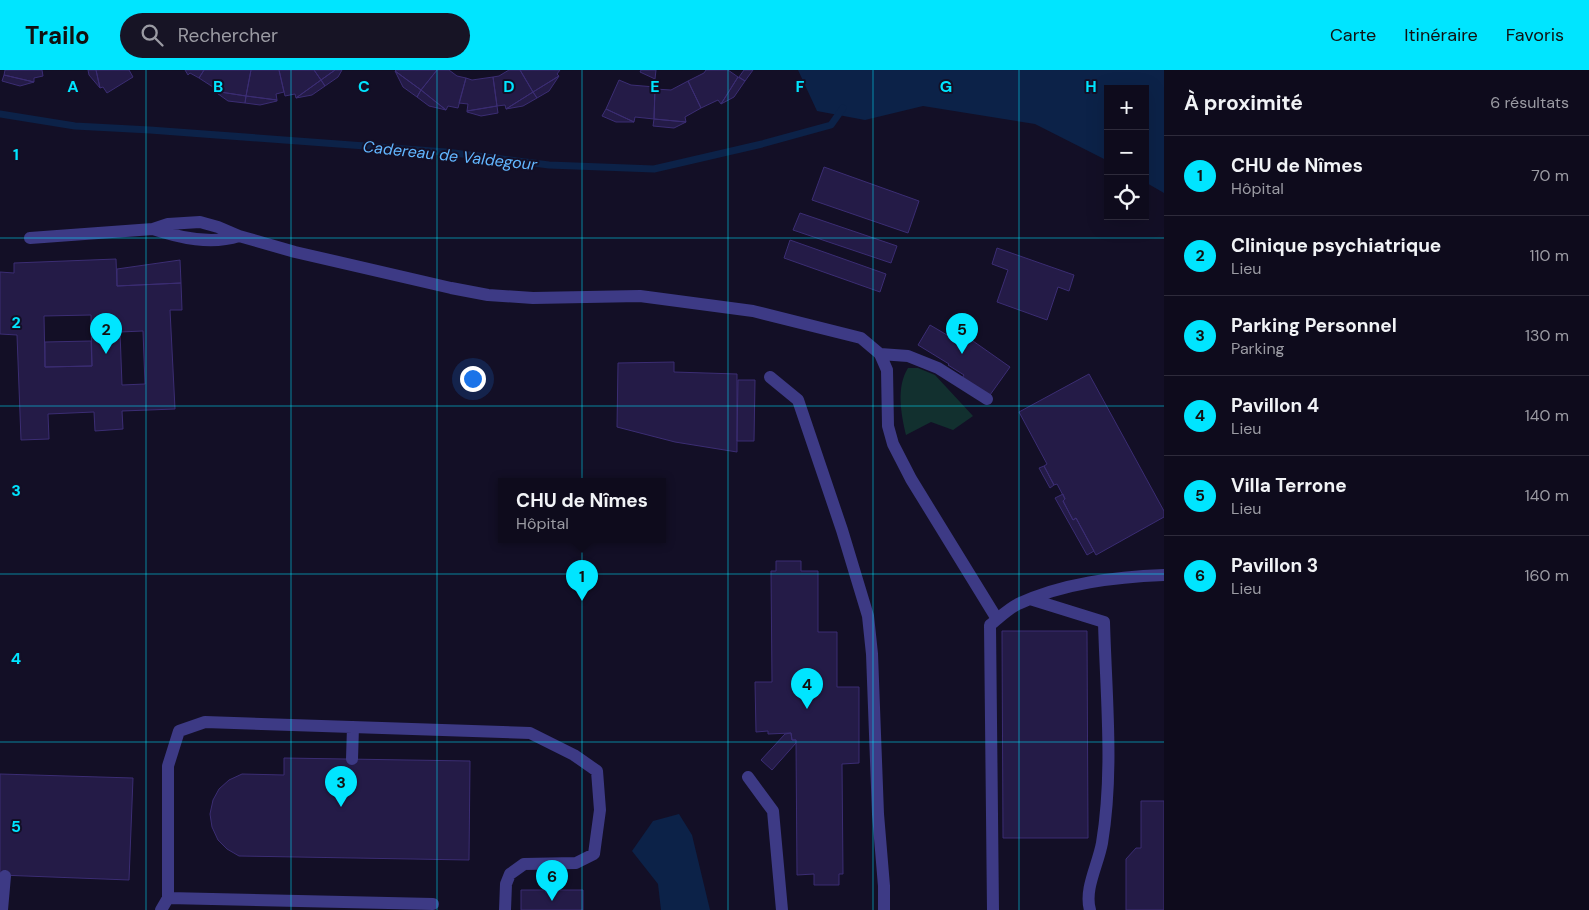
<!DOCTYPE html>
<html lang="fr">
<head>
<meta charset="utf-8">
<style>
  body { margin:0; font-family:"DM Sans",sans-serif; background:#171425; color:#f1f3f6 }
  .controls { position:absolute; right:15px; top:15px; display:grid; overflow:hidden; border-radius:0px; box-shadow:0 5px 20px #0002 }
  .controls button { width:45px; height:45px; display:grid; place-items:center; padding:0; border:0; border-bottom:1px solid #2e2b3b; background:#0e0b1c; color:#f1f3f6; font:25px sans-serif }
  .you { position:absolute; left:472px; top:308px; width:18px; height:18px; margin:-12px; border:4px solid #fff; border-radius:50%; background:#1a73e8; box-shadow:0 0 0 8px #1a73e833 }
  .badge { display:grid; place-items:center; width:32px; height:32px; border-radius:50%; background:#00e5ff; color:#111; font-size:16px; font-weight:700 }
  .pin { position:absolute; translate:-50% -41px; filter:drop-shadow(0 1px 2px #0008) }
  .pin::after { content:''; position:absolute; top:26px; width:18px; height:15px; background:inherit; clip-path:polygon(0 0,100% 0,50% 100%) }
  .popup { position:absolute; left:498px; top:408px; width:168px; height:65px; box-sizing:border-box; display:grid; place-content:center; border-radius:0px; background:#0e0b1c; filter:drop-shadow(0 1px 4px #0005); font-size:16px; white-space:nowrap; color:#9b9ba3 }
  .popup b { font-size:19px; color:#f1f3f6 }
  .popup::after { content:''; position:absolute; left:50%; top:100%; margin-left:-10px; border:10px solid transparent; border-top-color:#0e0b1c }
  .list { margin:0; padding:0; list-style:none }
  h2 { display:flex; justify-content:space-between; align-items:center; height:65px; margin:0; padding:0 20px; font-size:21px }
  h2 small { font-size:16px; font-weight:400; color:#9b9ba3 }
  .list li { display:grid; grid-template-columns:32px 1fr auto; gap:15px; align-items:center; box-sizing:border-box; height:80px; padding:0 20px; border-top:1px solid #2e2b3b }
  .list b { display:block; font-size:19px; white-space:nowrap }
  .list p { margin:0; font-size:16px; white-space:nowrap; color:#9b9ba3 }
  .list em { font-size:16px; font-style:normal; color:#9b9ba3 }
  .icon { flex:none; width:28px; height:28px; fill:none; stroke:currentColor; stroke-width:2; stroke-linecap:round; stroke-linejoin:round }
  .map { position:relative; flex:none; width:1164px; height:840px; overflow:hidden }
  header { display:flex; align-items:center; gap:30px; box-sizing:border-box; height:70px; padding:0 25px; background:#00e5ff; color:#111 }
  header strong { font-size:24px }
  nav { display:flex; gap:28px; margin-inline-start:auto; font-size:18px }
  .search { width:350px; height:45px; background:#171425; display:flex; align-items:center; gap:12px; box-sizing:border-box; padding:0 18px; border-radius:28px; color:#9b9ba3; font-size:19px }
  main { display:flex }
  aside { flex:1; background:#0e0b1c }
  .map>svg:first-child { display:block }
</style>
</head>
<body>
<header>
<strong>Trailo</strong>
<div class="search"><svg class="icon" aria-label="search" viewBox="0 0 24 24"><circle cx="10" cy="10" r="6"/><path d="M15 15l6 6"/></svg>Rechercher</div>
<nav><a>Carte</a><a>Itinéraire</a><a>Favoris</a></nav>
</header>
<main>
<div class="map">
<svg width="1164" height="840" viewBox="0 0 1164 840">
  <rect width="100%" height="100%" fill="#130f26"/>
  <path fill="#12302f" d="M908,298H918L935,305L973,346L953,360L931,352L906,365C901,344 896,317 908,298Z"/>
  <path fill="#0c2248" d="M798,0H1164V123L1145,112V19H1108V91L1035,54L923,36L865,50L817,41Z
    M679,744L692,765L710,840H661L658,814L632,781L653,751Z"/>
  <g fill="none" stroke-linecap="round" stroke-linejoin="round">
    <path stroke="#0c2248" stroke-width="7" d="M0,44L75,56L150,60L446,82L549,95L654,99L762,74L831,55L843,38"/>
  </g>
  <path fill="#241b47" stroke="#3b2d73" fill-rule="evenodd" d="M5,0H42L43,6L34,8V12L4,5Z
    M88,0H96L100,18L89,5Z
    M96,0H129L133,7L107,23L103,17L100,18Z
    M185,0H204L199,8L190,3L188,5Z
    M204,0H251L246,26L214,21L216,19L199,8Z
    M251,0H279L284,22L276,24L277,30L246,26Z
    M279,0H314L321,10L296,28L295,24L285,26Z
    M314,0H335L321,10Z
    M335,0H342L338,7L325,16L321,10Z
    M396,0H437L421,20L395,1Z
    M437,0H449L457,6L466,8L458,38L448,36L446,40L421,20Z
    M509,0H520L533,22L506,39L505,35L497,36L493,7L499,6Z
    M520,0H560L557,4L559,6L533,22Z
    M641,0H656L655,9L640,2Z
    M706,0H728L738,7L721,34L718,30L701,38L688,11L704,3Z
    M744,0H753L745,11L739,7Z
    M395,1L421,20L417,27L403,17Z
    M4,5L34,12L20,16L2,11Z
    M559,6L549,21L537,28L533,22Z
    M493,7L497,36L467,41L468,34L459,33L466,8L472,10Z
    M738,7L745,11L734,27L721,34Z
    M321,10L325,16L312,25L296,28Z
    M619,10L631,15L655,17L654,49L635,47L634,52L606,39Z
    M688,11L701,38L685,47L686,52L654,49L655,19L671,20Z
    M421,20L446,40L429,36L417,27Z
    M214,21L246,26L245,33L228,31Z
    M533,22L537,28L523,36L506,39Z
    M246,26L277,30V31L260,35L245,33Z
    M497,36L498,43L481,46L467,42V41Z
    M606,39L634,52H616L602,46Z
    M654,49L686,52L674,58L653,56Z
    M824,97L919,131L908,163L812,130Z
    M800,143L897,176L891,193L793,160Z
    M790,170L886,204L880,222L784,188Z
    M997,178L1074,205L1069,221L1058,217L1047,250L997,232L1008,200L992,194Z
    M116,189L117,216L181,213L182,240H170L175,339L122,341L123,359L95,361L94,342L48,344L49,369L21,370L17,265L0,264V202L14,203V193ZM91,245L92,296L45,297L44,246ZM143,261L145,314L122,315L120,262Z
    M180,190L181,213L117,216V199Z
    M930,255L959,272L963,264L1010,297L990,325L962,308L964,305L948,295L949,294L918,275Z
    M91,271L92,296L45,297V272Z
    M674,292V302L737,304V382L675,372L617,357L618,293Z
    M1089,304L1164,441V447L1096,485L1076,448L1073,450L1063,431L1065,429L1057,414L1054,415L1044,396L1047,394L1019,342Z
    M738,310H755L754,371H737Z
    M1044,396L1054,415L1050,418L1039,398Z
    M1063,424L1065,429L1063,431L1073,450L1076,448L1094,481L1087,485L1055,428Z
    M776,491H801V501H818V562H837V617H859V693L842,694L843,804H839V815H814V804L797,805L796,670H792L791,663L768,664V661L756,662L755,612H772L771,501H776Z
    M1002,561H1087L1088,768H1003Z
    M791,663L792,670H796V673L772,700L761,690L785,664Z
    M284,688L470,691L469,790L239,786L227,779L218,770L212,757L210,744L213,730L219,719L229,710L242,704L284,705Z
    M0,704L133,708L129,810L0,805Z
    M1141,731H1164V840H1126V789L1136,778H1141Z
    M521,820H546L545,822H558V820H583V840H521Z"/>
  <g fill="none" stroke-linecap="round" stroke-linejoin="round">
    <path stroke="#3d3a85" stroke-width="12" d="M153,159C180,168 211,175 239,166
      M30,168L153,159L168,154L200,152L218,157L239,166L295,182L451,218L488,225L533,228L640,226L753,241L861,268L880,284L887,300L888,356L893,374L911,409L997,549
      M880,284L908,286L938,298L987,329
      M770,307L798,330L842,460L868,546L872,584L878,744L884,816V840
      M1030,529L1104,552C1106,626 1114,701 1102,773C1098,795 1084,819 1090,840
      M352,689L353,657
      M748,707L773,741L782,840
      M168,828L433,834
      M2,840L5,806
      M161,840L168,828V696L179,661L205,652L530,663L574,685L597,701L600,740L594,784L576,793L524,794L510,804L506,814L505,840
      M993,840L990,555C999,548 1008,539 1018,534C1063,513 1115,507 1164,505"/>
  </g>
  <path fill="none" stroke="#00e5ff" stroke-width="1" stroke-opacity="0.55" d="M146,0V840M291,0V840M437,0V840M582,0V840M728,0V840M873,0V840M1019,0V840M0,168H1164M0,336H1164M0,504H1164M0,672H1164"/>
  <g text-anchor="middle" stroke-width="4" stroke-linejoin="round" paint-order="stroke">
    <g font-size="16" font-style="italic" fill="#62b6ff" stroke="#130f26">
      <text transform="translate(450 85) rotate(6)" y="6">Cadereau de Valdegour</text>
    </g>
  </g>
  <g font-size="16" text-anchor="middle" font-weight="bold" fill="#00e5ff" stroke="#130f26" stroke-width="4" stroke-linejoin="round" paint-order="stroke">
    <text x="73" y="22">A</text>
    <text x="218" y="22">B</text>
    <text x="364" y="22">C</text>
    <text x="509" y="22">D</text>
    <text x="655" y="22">E</text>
    <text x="800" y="22">F</text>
    <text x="946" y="22">G</text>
    <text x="1091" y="22">H</text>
    <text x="16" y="90">1</text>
    <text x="16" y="258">2</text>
    <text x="16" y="426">3</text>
    <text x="16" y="594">4</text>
    <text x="16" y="762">5</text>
  </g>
</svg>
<div class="controls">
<button>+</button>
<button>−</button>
<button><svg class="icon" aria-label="locate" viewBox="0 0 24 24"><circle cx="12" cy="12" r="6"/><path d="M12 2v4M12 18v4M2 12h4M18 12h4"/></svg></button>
</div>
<div class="you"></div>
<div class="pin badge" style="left:582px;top:531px">1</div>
<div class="popup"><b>CHU de Nîmes</b>Hôpital</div>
<div class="pin badge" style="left:106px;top:284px">2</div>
<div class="pin badge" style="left:341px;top:737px">3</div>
<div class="pin badge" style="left:807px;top:639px">4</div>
<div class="pin badge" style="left:962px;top:284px">5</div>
<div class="pin badge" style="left:552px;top:831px">6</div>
</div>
<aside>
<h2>À proximité<small>6 résultats</small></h2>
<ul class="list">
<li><span class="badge">1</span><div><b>CHU de Nîmes</b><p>Hôpital</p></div><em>70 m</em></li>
<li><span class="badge">2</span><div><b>Clinique psychiatrique</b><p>Lieu</p></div><em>110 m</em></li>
<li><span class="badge">3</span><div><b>Parking Personnel</b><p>Parking</p></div><em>130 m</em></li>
<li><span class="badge">4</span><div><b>Pavillon 4</b><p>Lieu</p></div><em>140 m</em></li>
<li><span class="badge">5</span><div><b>Villa Terrone</b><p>Lieu</p></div><em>140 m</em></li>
<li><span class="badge">6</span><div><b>Pavillon 3</b><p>Lieu</p></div><em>160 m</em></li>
</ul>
</aside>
</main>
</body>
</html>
